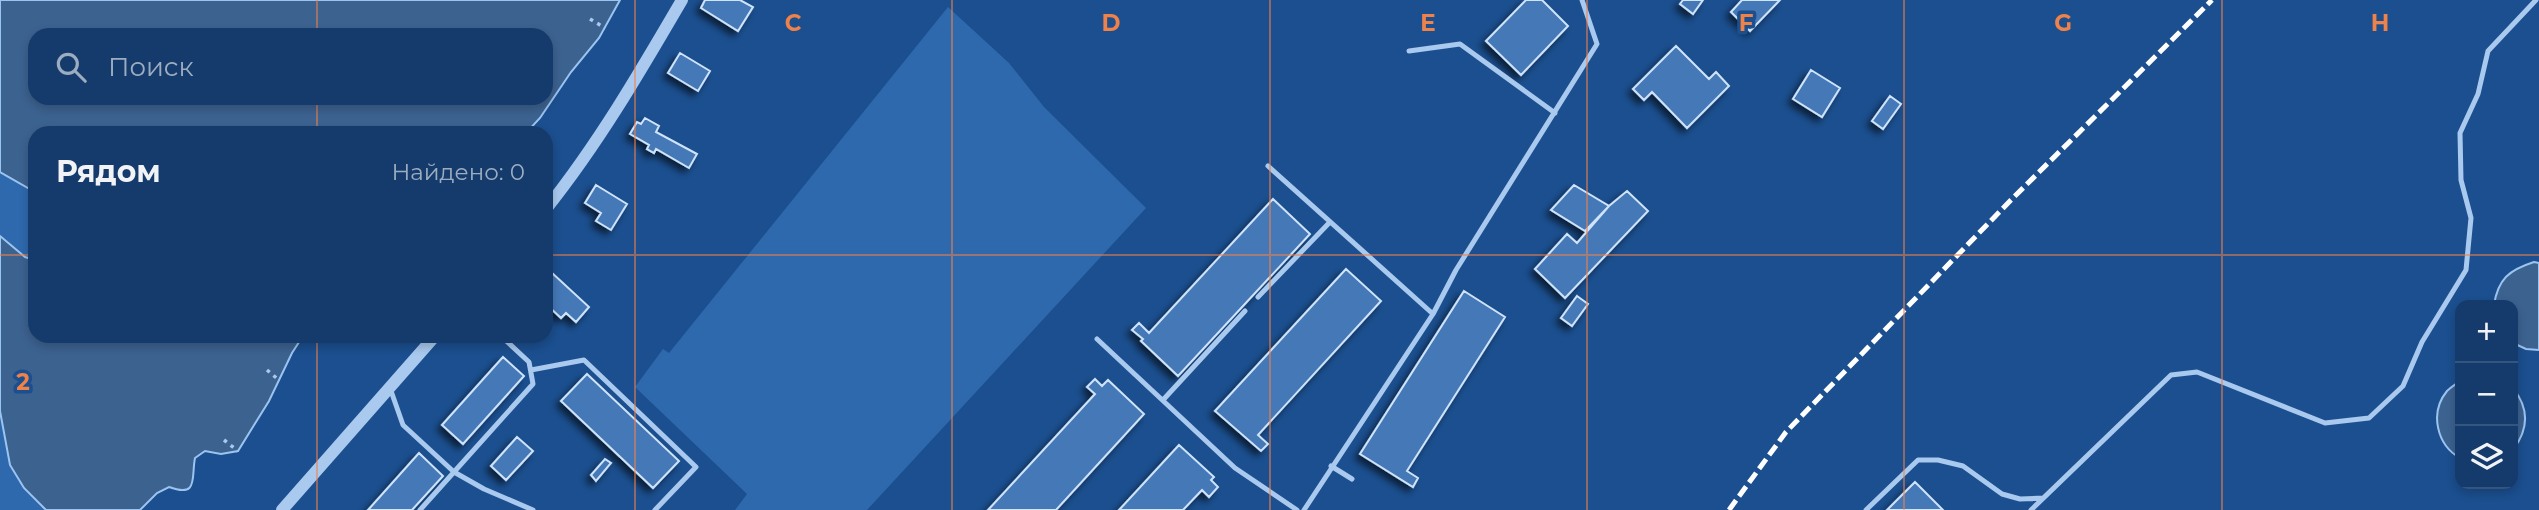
<!DOCTYPE html>
<html lang="ru">
<head>
<meta charset="utf-8">
<style>
  body { margin:0; font-family:Montserrat,sans-serif; background:#1d4271; color:#f1f3f6 }
  .controls { position:absolute; right:21px; bottom:21px; display:grid; overflow:hidden; border-radius:14px; box-shadow:0 4px 10px #0003 }
  .controls button { width:63px; height:63px; display:grid; place-items:center; padding:0; border:0; border-bottom:2px solid #33557e; background:#143b6b; color:#f1f3f6; font:35px sans-serif }
  .list { margin:0; padding:0; list-style:none }
  h2 { display:flex; justify-content:space-between; align-items:center; height:91px; margin:0; padding:0 28px; font-size:30px }
  h2 small { font-size:23px; font-weight:400; color:#9dadc1 }
  .icon { flex:none; width:38px; height:38px; fill:none; stroke:currentColor; stroke-width:2; stroke-linecap:round; stroke-linejoin:round }
  .map { position:relative; flex:none; width:2539px; height:510px; overflow:hidden }
  .search { position:absolute; background:#143b6b; box-shadow:0 4px 10px #0003; left:28px; top:28px; width:525px; height:77px; display:flex; align-items:center; gap:18px; box-sizing:border-box; padding:0 24px; border-radius:21px; color:#9dadc1; font-size:26px }
  .panel { position:absolute; background:#143b6b; box-shadow:0 4px 10px #0003; left:28px; top:126px; width:525px; height:217px; border-radius:21px }
  .map>svg:first-child { display:block }
</style>
</head>
<body>
<div class="map">
<svg width="2539" height="510" viewBox="0 0 2539 510">
  <defs>
    <filter id="shadow"><feDropShadow dx="-4.5" dy="4.5" stdDeviation="3.5" flood-color="#0009"/></filter>
  </defs>
  <rect width="100%" height="100%" fill="#1b4f8f"/>
  <path fill="#2e69ad" d="M948,7L1009,63L1044,107L1146,208L867,510H735L747,494L635,387L663,349L669,353Z
    M0,172L35,192V260L25,257L0,236Z
    M0,411L10,465L24,488L46,510H0Z"/>
  <path fill="#3c6290" stroke="#9cc4f0" stroke-width="2" fill-rule="evenodd" d="M0,0H620L599,38L571,72L540,118L526,133H35V192L0,172ZM546,35V98H35V35Z
    M0,236L25,257L35,260V336H303L292,353L269,401L238,451L221,454L205,451L195,458C191,478 199,498 169,487L157,493L140,510H46L24,488L10,465L0,411Z
    M2534,262L2539,263V350L2526,349L2513,343V305H2494C2498,279 2509,270 2534,262Z
    M2460,381V458C2437,445 2429,413 2447,391C2450,388 2456,384 2460,381Z
    M2513,388C2529,408 2529,429 2513,450Z"/>
  <path fill="#4478b7" stroke="#cfe3fa" stroke-width="2" filter="url(#shadow)" d="M705,0H740L753,7L738,31L701,8Z
    M1526,0H1542L1568,26L1521,75L1486,41Z
    M1683,0H1703L1693,14L1680,4Z
    M1742,0H1780L1750,31L1731,12Z
    M1676,46L1709,79L1716,72L1729,86L1687,128L1652,92L1644,100L1633,89Z
    M680,53L710,71L698,91L668,73Z
    M1811,70L1840,88L1822,117L1793,99Z
    M1890,96L1901,104L1883,129L1872,121Z
    M645,118L659,126L656,132L697,154L689,168L656,149L654,153L647,149L649,145L630,134L637,122L641,124Z
    M596,185L627,204L611,230L596,221L601,213L585,203Z
    M1574,185L1609,206L1585,231L1551,210Z
    M1627,191L1648,211L1565,298L1535,269L1567,234L1577,243L1609,206Z
    M1273,199L1310,234L1178,376L1141,341L1143,339L1132,330L1139,323L1149,333Z
    M1346,269L1381,301L1258,435L1268,444L1261,451L1215,411Z
    M551,272L589,307L576,322L566,313L561,318L546,304L550,296L546,292V278Z
    M1464,291L1505,317L1407,471L1418,478L1413,487L1360,454Z
    M1577,296L1588,304L1572,326L1561,318Z
    M503,357L524,376L463,444L442,425Z
    M587,374L679,461L653,488L561,401Z
    M1095,379L1102,386L1108,380L1144,414L1056,510H988L1095,394L1087,387Z
    M517,437L533,451L506,480L491,466Z
    M1179,445L1214,477L1211,480L1218,487L1209,497L1202,490L1183,510H1119Z
    M419,453L443,476L412,510H368Z
    M605,459L611,463L596,481L591,475Z
    M1915,482L1943,510H1887Z"/>
  <g fill="none" stroke-linecap="round" stroke-linejoin="round">
    <path stroke="#a9c9ee" stroke-width="3.5" stroke-dasharray="3.5 5" stroke-linecap="butt" d="M590,19L605,28
      M267,370L280,381
      M224,440L238,451"/>
    <path stroke="#a9c9ee" stroke-width="5" d="M1409,51L1460,44L1555,113
      M1268,166L1433,314
      M1258,297L1329,223
      M1097,339L1235,468L1297,510
      M531,370L584,360L696,467L655,510
      M390,388L403,425L454,472L533,384L529,362L501,336
      M1163,400L1245,311
      M1331,466L1352,479
      M420,510L454,472L484,489L533,510
      M1304,510L1433,314L1456,270L1597,44L1582,0
      M1866,510L1918,460H1938L1963,466L2002,494L2020,499L2043,498
      M2031,510L2171,375L2197,372L2325,423L2369,418L2403,386L2422,342L2466,270L2471,218L2461,180L2460,133L2478,94L2488,51L2536,0"/>
    <path stroke="#a9c9ee" stroke-width="12" d="M546,209C598,144 640,72 682,0
      M282,510L435,336"/>
    <path stroke="#fff" stroke-width="5" stroke-dasharray="12 5" stroke-linecap="butt" d="M1729,510L1786,432L2010,201L2212,0"/>
  </g>
  <path fill="none" stroke="#ee8249" stroke-width="2" stroke-opacity="0.55" d="M317,0V35M635,0V510M952,0V510M1270,0V510M1587,0V510M1904,0V510M2222,0V510M317,98V133M0,255H35M546,255H2539M317,336V510"/>
  <g font-size="23" text-anchor="middle" font-weight="bold" fill="#ee8249" stroke="#1b4f8f" stroke-width="7" stroke-linejoin="round" paint-order="stroke">
    <text x="793" y="31">C</text>
    <text x="1111" y="31">D</text>
    <text x="1428" y="31">E</text>
    <text x="1746" y="31">F</text>
    <text x="2063" y="31">G</text>
    <text x="2380" y="31">H</text>
    <text x="23" y="390">2</text>
  </g>
</svg>
<div class="controls">
<button>+</button>
<button>−</button>
<button><svg class="icon" aria-label="layers" viewBox="0 0 24 24"><path d="M12 4l9 5-9 5-9-5zM3 14l9 5 9-5"/></svg></button>
</div>
<div class="search"><svg class="icon" aria-label="search" viewBox="0 0 24 24"><circle cx="10" cy="10" r="6"/><path d="M15 15l6 6"/></svg>Поиск</div>
<section class="panel">
<h2>Рядом<small>Найдено: 0</small></h2>
<ul class="list">
</ul>
</section>
</div>
</body>
</html>
